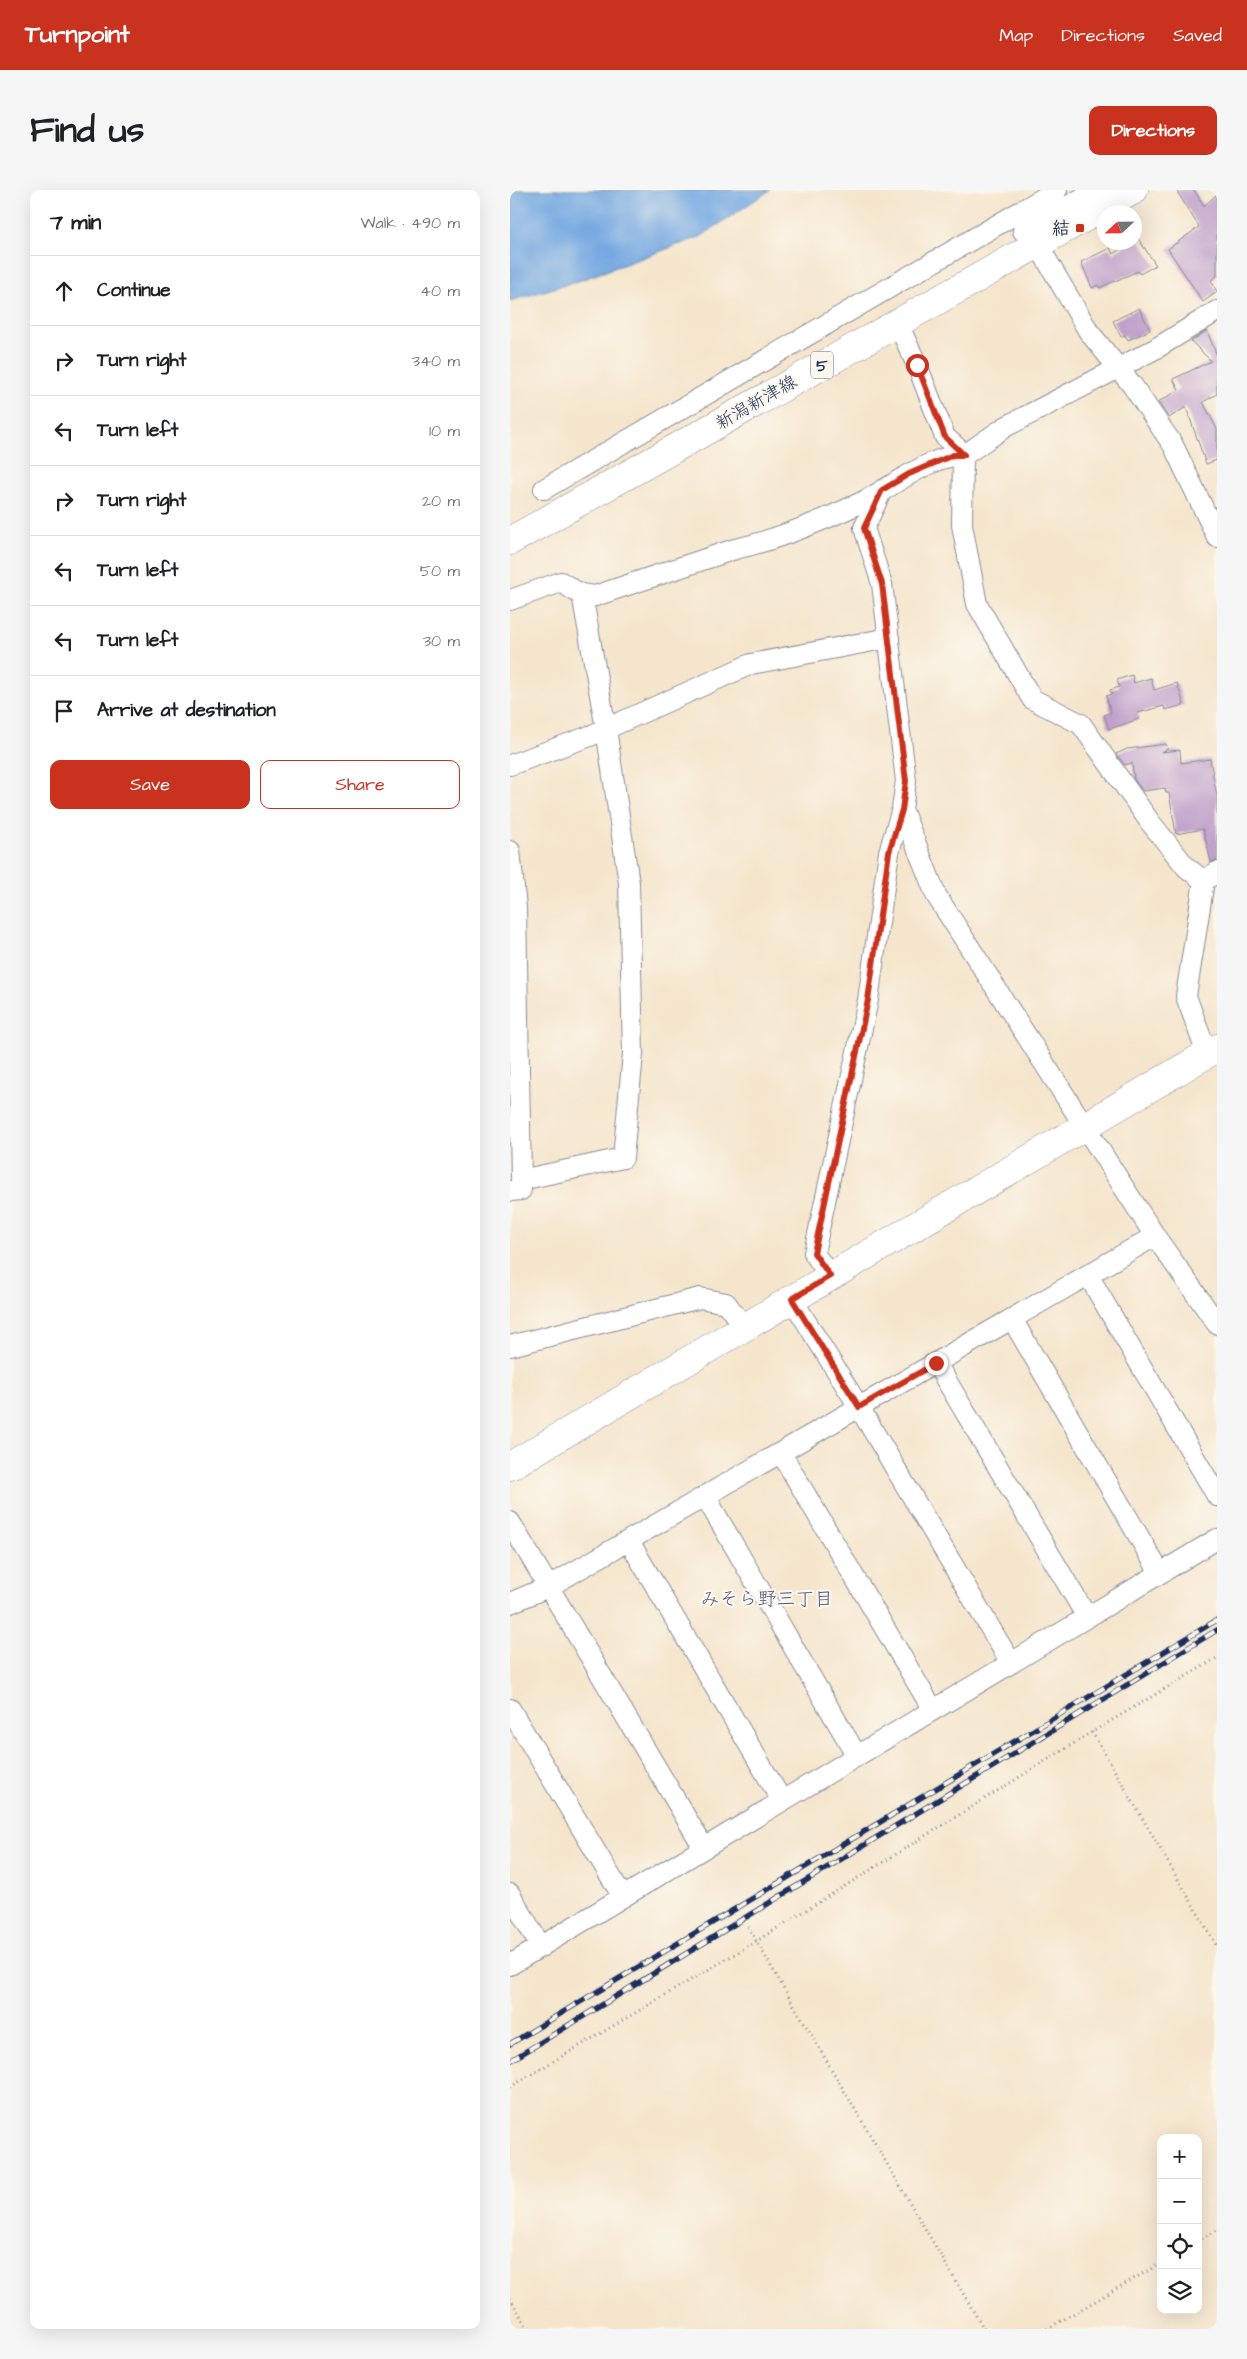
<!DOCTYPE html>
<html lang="en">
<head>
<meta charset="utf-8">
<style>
  body { margin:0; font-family:"Architects Daughter","Klee One",sans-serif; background:#f6f6f6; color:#202124 }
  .controls { position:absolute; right:15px; bottom:15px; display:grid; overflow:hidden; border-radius:10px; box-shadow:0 5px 20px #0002 }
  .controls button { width:45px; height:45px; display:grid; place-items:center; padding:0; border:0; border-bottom:1px solid #e0e0e0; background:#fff; color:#202124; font:25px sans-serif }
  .compass { position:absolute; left:587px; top:15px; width:45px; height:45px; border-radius:50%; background:#fff; box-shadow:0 5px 20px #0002; rotate:248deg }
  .stop { position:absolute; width:15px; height:15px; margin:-11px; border:4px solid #c8321e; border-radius:50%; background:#fff }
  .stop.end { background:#c8321e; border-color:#fff; box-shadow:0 1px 5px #0008 }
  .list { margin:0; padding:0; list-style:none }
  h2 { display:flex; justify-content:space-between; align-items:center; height:65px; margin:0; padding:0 20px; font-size:21px }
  h2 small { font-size:16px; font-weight:400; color:#757577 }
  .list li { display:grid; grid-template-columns:32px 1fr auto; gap:15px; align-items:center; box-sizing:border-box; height:70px; padding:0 20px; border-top:1px solid #e0e0e0 }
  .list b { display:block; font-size:19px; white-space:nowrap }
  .list em { font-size:16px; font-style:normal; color:#757577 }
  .actions { display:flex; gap:10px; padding:15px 20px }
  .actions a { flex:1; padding:11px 0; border:1px solid #c8321e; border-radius:10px; text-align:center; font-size:18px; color:#c8321e }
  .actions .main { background:#c8321e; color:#fff }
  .icon { flex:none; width:28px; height:28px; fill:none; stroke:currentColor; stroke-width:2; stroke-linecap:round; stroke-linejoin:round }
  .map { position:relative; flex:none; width:707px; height:2139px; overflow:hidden; border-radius:10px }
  header { display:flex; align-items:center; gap:30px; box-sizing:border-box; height:70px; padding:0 25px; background:#c8321e; color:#fff }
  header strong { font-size:24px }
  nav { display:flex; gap:28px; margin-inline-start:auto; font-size:18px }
  .intro { display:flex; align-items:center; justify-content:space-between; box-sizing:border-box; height:120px; padding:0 30px }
  h1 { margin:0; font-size:35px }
  .button { padding:12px 22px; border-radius:10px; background:#c8321e; color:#fff; font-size:18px; font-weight:700 }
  main { display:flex; gap:30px; padding:0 30px }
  aside { flex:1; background:#fff; border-radius:10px; box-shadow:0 5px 20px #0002 }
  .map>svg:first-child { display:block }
</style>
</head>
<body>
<header>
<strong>Turnpoint</strong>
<nav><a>Map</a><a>Directions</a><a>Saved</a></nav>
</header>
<div class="intro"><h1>Find us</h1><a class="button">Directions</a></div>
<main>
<aside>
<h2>7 min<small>Walk · 490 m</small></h2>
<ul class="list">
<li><svg class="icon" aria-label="ahead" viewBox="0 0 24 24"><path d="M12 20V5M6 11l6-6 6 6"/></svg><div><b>Continue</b></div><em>40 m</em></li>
<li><svg class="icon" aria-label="right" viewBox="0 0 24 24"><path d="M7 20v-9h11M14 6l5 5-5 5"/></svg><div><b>Turn right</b></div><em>340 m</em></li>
<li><svg class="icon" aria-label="left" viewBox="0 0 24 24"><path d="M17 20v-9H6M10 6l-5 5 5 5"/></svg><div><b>Turn left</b></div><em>10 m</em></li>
<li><svg class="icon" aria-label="right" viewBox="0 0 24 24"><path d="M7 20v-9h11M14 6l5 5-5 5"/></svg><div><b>Turn right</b></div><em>20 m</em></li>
<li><svg class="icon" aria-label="left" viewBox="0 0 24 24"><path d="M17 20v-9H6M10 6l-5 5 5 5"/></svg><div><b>Turn left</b></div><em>50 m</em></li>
<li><svg class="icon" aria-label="left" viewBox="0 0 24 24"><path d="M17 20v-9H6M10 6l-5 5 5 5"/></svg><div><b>Turn left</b></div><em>30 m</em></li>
<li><svg class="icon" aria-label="arrive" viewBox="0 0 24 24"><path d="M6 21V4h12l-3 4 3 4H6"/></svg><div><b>Arrive at destination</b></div></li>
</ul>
<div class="actions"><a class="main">Save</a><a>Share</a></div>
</aside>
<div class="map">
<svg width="707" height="2139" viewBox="0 0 707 2139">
  <rect width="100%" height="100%" fill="#fbf7ec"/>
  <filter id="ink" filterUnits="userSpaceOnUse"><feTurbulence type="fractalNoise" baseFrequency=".02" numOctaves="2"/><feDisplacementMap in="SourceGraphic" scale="10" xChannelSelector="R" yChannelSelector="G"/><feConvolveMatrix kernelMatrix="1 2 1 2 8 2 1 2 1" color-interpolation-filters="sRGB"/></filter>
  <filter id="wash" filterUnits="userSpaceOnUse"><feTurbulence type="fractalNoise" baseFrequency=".0096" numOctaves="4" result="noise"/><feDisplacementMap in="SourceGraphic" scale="20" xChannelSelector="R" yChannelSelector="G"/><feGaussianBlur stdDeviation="1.12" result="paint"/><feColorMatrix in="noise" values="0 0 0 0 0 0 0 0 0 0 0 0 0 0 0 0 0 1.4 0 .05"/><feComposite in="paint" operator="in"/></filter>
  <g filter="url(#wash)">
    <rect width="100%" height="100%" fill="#f5e5cc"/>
    <path fill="#75a8e1" stroke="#486ca0" d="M0,0H260L190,47L68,91L0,111Z"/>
    <g id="blocks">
      <path fill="#c0a0ca" d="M666,0H684L694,16L707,4V86L701,90L707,102L693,112L658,59L689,37Z
        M627,47L646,75L630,84L628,81L589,98L588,95L582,98L571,72L600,58L603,64L620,52H624Z
        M629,118L640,140L618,150L615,145L611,147L603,131Z
        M697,141L707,166V204L693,212L707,239V270L696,274L676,217L659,228L648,212L669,200L663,189L701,171L681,151Z
        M622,485L624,493L641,488L644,500L667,493L674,515L655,520L654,516L628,523L629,529L599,539L594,525L601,522L596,506L602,504L600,500L609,497L607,490Z
        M656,554L658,559L651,562L670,560L671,573L700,569L707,607V670L701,672L693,639L666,644L659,603H656L655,598L633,601L624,589L622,573L615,575L606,564L617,559Z"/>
    </g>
  </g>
  <g filter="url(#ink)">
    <use href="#blocks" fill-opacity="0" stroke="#888a95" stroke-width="1"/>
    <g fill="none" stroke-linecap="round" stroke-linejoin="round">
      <g stroke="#888a95" stroke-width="22">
        <path id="street" d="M587,0L513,41L528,55L579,142L622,195L663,255L707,347
          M387,132L407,175L435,247L455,265
          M453,266L452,335L467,414L522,509L571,534L640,632L676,677L694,691
          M34,299L547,0
          M0,410L51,392L70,404L85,406L225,359C266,350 312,331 350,313C378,300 423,263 453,266L495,237L645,159L707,121
          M0,575L80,546L241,474L379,448
          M392,619L426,705L645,1046L707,1134
          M0,661L6,717L11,990V1000L0,1001
          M697,864L676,806L694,691L707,682
          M11,990L113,968L123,864L119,693L96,539L72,404
          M578,1085L707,1306
          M320,1086L304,1063L358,810L379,662L392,619L396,591L372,394L354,338L372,300
          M282,1109L349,1217L501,1473
          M502,1129L650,1383
          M0,1156L190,1108L216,1113L234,1137
          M426,1173L577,1427
          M271,1263L423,1520
          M195,1306L347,1566
          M0,1332L194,1658
          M119,1351L272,1611
          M0,1413L38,1397L645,1046
          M0,1519L113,1707
          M0,1704L31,1757
          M0,1775L707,1349"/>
      </g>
      <g stroke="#888a95" stroke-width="29">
        <path id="secondary" d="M0,1276L707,858"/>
      </g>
      <g stroke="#888a95" stroke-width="29">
        <path id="primary" d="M0,351L624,0"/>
      </g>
      <path stroke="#888a95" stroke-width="3" stroke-dasharray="1 4" stroke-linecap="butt" d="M582,1542L707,1756
        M238,1737L474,2139
        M0,1897L245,1752L582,1542L707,1468
        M688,2051L707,2040
        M0,2108L18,2139
        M537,2139L651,2073"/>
      <use href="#street" stroke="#fff" stroke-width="20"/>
      <use href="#secondary" stroke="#fff" stroke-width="28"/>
      <use href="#primary" stroke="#fff" stroke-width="28"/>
      <g stroke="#1b2f5e" stroke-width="5.5">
        <path id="rail" d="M0,1854L707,1430
          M0,1871L707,1440"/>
      </g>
      <use href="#rail" stroke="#fbf7ec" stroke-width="4" stroke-dasharray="11" stroke-linecap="butt"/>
    </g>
  </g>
  <g fill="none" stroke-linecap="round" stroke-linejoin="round" filter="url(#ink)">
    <path stroke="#c8321e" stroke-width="6" d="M407,175L435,247L454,265H443L399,284L372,300L354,338L372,394L396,591L392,620L379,662L358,810L304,1063L320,1086L282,1109L349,1217L426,1173"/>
  </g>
  <rect fill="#c8321e" stroke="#fbf7ec" stroke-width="2" x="565" y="33" width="10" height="10" rx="2.5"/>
  <g text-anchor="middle" stroke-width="4.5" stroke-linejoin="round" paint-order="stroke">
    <rect fill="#fbf7ec" stroke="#5e6b89" stroke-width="1" x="301" y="161.5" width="22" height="27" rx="4"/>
    <g font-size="16" font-weight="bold" fill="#1b2f5e">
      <text x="312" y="181">5</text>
    </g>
    <g font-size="18" font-weight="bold" fill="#1b2f5e" stroke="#fbf7ec" text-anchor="end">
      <text x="560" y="44">結</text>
    </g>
    <g font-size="18" fill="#1b2f5e" stroke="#fbf7ec">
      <text transform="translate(246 212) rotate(-30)" y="6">新潟新津線</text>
    </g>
    <g font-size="19" fill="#555784" stroke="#fbf7ec">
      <text x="257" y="1415">みそら野三丁目</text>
    </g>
  </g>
</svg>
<div class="controls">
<button>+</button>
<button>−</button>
<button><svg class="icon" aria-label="locate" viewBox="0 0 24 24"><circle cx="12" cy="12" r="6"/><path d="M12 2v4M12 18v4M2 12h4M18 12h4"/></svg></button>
<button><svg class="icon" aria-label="layers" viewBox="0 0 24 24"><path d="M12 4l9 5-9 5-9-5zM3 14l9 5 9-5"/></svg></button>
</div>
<svg class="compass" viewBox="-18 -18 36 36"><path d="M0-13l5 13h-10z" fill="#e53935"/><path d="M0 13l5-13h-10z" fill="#757577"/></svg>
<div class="stop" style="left:407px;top:175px"></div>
<div class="stop end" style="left:426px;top:1173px"></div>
</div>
</main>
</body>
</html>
